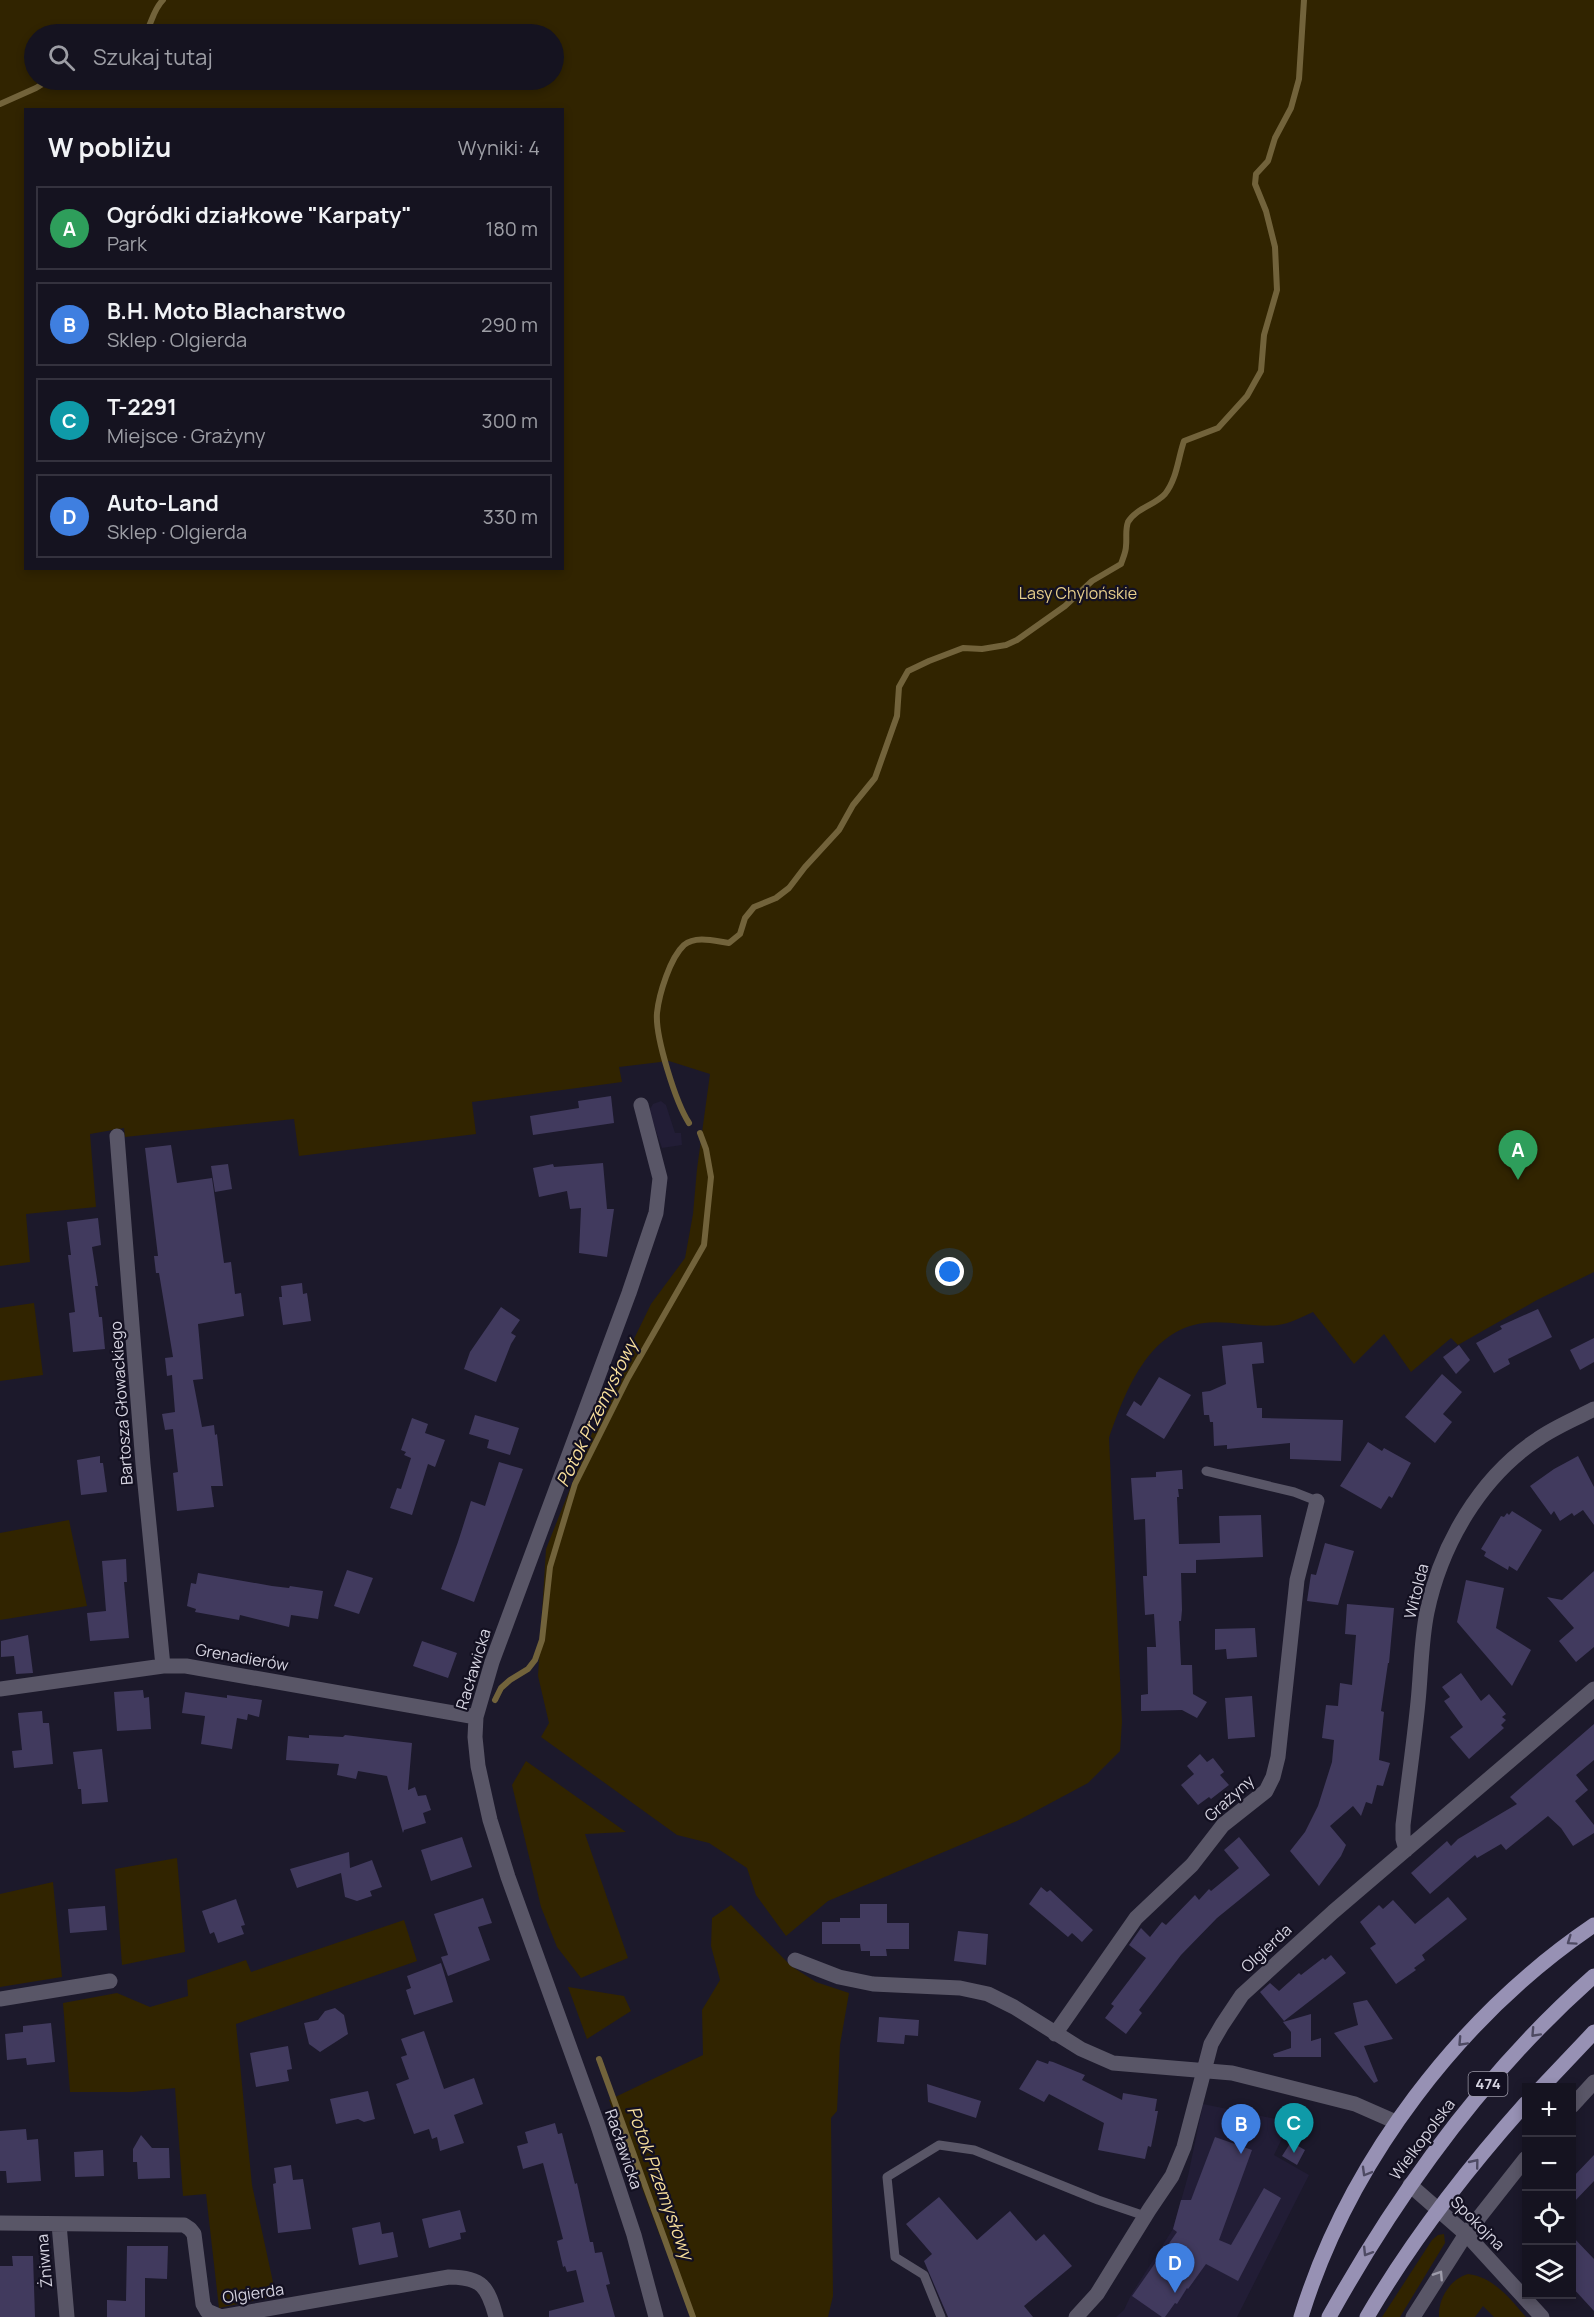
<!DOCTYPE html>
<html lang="pl">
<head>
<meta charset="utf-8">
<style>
  body { margin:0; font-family:Manrope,sans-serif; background:#22202d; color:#f1f3f6 }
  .controls { position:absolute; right:18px; bottom:18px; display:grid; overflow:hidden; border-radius:0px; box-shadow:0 3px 9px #0003 }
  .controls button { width:54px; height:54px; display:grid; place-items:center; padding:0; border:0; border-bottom:2px solid #34323e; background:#151320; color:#f1f3f6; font:30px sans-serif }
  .you { position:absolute; left:950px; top:1272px; width:21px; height:21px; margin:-15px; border:4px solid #fff; border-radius:50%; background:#1a73e8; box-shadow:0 0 0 9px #1a73e833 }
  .badge { display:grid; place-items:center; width:39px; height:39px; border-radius:50%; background:#dcb233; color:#fff; font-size:20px; font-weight:700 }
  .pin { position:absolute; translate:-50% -50px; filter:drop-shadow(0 2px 3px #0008) }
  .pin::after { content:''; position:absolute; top:32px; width:21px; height:18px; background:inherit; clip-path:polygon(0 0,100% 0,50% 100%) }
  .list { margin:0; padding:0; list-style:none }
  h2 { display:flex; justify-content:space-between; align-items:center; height:78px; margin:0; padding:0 24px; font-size:26px }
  h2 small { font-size:20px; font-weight:400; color:#9d9ea5 }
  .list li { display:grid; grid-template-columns:39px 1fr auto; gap:18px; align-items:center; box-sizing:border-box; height:84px; margin:0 12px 12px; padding:0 12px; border:2px solid #34323e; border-radius:0px }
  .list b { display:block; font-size:22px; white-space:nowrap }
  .list p { margin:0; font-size:20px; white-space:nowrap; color:#9d9ea5 }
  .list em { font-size:20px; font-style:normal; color:#9d9ea5 }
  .icon { flex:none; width:33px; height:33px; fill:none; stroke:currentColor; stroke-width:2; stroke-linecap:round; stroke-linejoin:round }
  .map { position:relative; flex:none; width:1594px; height:2317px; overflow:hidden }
  .search { position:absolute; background:#151320; box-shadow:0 3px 9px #0003; left:24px; top:24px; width:540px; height:66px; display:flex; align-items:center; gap:15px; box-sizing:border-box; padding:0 21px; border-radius:33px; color:#9d9ea5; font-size:22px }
  .panel { position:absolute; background:#151320; box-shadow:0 3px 9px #0003; left:24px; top:108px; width:540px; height:462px; border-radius:0px }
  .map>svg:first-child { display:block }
</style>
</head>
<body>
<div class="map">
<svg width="1594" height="2317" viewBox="0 0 1594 2317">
  <rect width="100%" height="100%" fill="#1c192b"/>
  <path fill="#221d36" d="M661,1101L666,1105L675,1133H681L682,1145L662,1148L649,1111L653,1104Z
    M1203,2104L1290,2122L1274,2155L1309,2175L1237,2317H1116L1124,2310L1131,2295L1173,2229L1188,2176Z"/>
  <path fill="#312400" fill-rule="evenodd" d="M0,0H1594V1272L1537,1300L1458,1345L1451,1338L1411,1372L1384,1334L1354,1364L1313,1312C1302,1317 1289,1324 1278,1325C1254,1328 1228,1320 1204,1323C1148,1330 1125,1392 1109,1438L1122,1722L1120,1751L1088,1783L1017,1821L828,1901L786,1936L756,1895L747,1868L709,1843L677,1835L541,1737L549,1723L538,1676L546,1549L610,1388L651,1304L685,1258L693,1214L697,1169L710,1074L669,1061L619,1067L622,1082L472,1102L476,1134L299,1156L294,1119L125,1137L124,1128L90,1134L96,1207L26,1214L30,1262L0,1266ZM34,34H554V80H34ZM26,110H562V568H26Z
    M34,1303L43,1375L0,1381V1308Z
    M69,1520L87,1606L0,1620V1533Z
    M526,1761L626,1832L585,1834L628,1958L581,1978L557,1947L541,1907L512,1785Z
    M177,1858L185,1952L122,1965L115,1869Z
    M53,1882L62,1977L0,1987V1894Z
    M731,1905L791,1966L816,1982L849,1993L840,2045L837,2111L831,2118L833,2296L828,2317H693L664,2235L660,2236L609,2100L703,2055L702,2010L720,1980L711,1946L712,1918Z
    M404,1920L417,1961L236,2024L252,2185L276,2296L219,2308L206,2194L183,2196L175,2088L133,2092H70L63,2003L117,1993L150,2007L188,1996L187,1980L246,1960L251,1972Z
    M568,1987L624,1996L631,2011L587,2039Z
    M1444,2234L1445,2243L1400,2317H1382L1432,2240L1438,2235Z
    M1468,2274C1494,2277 1510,2299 1526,2317H1494L1483,2306L1475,2317H1439C1438,2299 1450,2279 1468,2274Z"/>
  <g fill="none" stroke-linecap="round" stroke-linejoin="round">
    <path stroke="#72633b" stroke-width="6" d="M145,34C152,23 153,10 163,0
      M0,104L36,88L49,80
      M689,1123C676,1103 655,1037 657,1013C659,994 670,958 684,945C696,935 715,941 729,943L740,934L745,918L754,907L776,898L789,888L805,867L839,830L853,805L875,778L897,716L899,687L908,671L929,661L963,648L982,649L1006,645L1017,640L1065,606L1092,581L1121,564C1123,558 1126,552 1126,546C1127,538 1125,530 1128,522C1135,509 1155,505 1165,494C1177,479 1178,458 1184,441L1218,428L1247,396L1261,371L1264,335L1277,290L1275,247L1266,211L1255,184L1256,174L1268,161L1275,138L1291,108L1299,79L1304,0
      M495,1700L501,1688L510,1680L528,1669L535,1660L542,1640L550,1567L575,1484L628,1378L704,1245L711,1177L706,1149L700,1133
      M599,2059L693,2317"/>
  </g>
  <path fill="#413a5e" d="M611,1096L614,1123L533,1135L530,1116L579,1108L578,1101Z
    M171,1145L177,1183L212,1178L224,1263L231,1262L235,1294L241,1293L244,1316L198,1324L203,1379L193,1380L202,1427L214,1425L215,1435L217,1434L223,1486H211L214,1507L177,1511L173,1473L178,1472L173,1429L165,1430L162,1414L175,1412L172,1375L167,1376L165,1358L173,1357L159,1273H156L154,1256H158L145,1148Z
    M603,1163L607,1209H614L607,1257L579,1253L581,1208L570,1209L567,1191L539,1197L533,1168L553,1164L554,1167Z
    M228,1164L232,1189L215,1192L211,1166Z
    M98,1218L101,1245L92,1247L98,1286H95L99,1317H102L105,1349L73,1352L69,1313L75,1312L68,1255H71L67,1222Z
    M302,1283L303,1294L307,1293L311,1321L283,1325L279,1297H282L281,1286Z
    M501,1307L520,1320L511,1333L516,1336L511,1344L496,1382L464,1369L470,1352Z
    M1538,1309L1552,1337L1508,1359L1510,1364L1494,1373L1476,1343L1502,1329L1500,1326Z
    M1594,1338V1362L1580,1370L1570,1350Z
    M1262,1342L1264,1363L1252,1364L1257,1408H1262V1418L1343,1420L1341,1461L1290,1459V1443L1227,1449V1445L1214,1446L1213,1422H1210L1209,1415H1204L1202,1392L1210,1391L1226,1384L1222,1346Z
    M1459,1345L1470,1360L1456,1374L1443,1357Z
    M1442,1374L1462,1392L1443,1414L1452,1422L1435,1443L1405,1417Z
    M1159,1377L1191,1395L1164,1439L1126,1415L1134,1401L1141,1406Z
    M475,1415L519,1428L510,1455L487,1448L489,1440L469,1434Z
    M412,1418L428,1424L425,1433L445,1440L435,1467L428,1464L412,1515L390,1508L397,1488L401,1489L411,1458L404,1455L406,1452L401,1450Z
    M1368,1442L1382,1451L1384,1448L1411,1463L1392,1498L1389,1496L1381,1509L1340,1486Z
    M100,1456V1463H103L107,1492L81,1495L77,1460Z
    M1578,1456L1594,1487V1525L1583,1510L1574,1516L1572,1513L1560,1521L1554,1511L1551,1515L1530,1486L1554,1469Z
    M499,1462L523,1469L474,1602L441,1589L458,1542L471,1501L485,1506Z
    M1182,1470L1183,1489H1178L1179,1497H1177L1179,1544L1220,1543L1219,1516L1261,1515L1263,1557L1196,1560V1573H1181L1182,1610L1181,1621H1179L1181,1665H1192L1193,1694L1207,1702L1197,1718L1182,1710L1141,1711V1695L1148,1694L1147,1647H1156L1154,1614L1145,1615L1143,1576H1147L1145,1519L1134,1520L1131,1478L1156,1477V1472Z
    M1512,1511L1542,1530L1517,1571L1509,1566L1508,1570L1484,1556L1486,1552L1481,1549L1501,1516L1504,1517L1507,1513L1509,1515Z
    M1325,1543L1354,1551L1338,1605L1307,1601L1311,1574L1316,1575Z
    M126,1559L127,1582H124L129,1638L90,1641L87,1613L106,1611L102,1561Z
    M347,1570L373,1578L359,1614L334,1606Z
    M1594,1571V1647L1576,1662L1559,1641L1574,1628L1547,1597L1562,1600Z
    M198,1573L272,1586L289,1588L290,1586L323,1591L318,1619L291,1615L289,1627L240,1615L239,1620L195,1612L196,1609L187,1606L191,1583L196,1584Z
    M1466,1580L1504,1588L1496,1628L1531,1650L1512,1686L1457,1622Z
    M1347,1604L1394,1608L1389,1663H1388L1381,1711L1384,1712L1379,1760L1390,1763L1383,1786L1377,1785L1372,1804L1366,1802L1361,1816L1353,1806L1330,1826L1346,1845L1341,1856L1319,1886L1290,1851L1305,1832L1318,1806L1332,1762L1334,1740L1322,1738L1326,1705L1338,1706L1340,1683L1352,1685L1356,1635L1345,1634Z
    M1255,1628L1257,1657L1227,1659L1226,1649L1215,1650V1629Z
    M28,1635L33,1673L16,1674L14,1656L1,1657V1641Z
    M422,1641L457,1653L448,1678L413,1666Z
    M1461,1673L1481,1701L1489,1694L1506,1714L1502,1717L1506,1720L1501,1725L1504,1728L1469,1759L1450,1737L1463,1727L1444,1701L1450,1697L1442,1687Z
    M143,1690L144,1698L149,1697L151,1729L117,1731L114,1692Z
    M185,1692L227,1698V1695L262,1700L259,1717L248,1714L247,1720L237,1718L232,1749L201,1744L205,1716L182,1713Z
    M1252,1696L1255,1737L1228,1739L1225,1698Z
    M42,1711L43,1723H49L53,1764L14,1768L12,1751L22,1750L18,1713Z
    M1594,1724V1760L1576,1775L1588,1790L1575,1801L1594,1825V1833L1573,1846L1561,1828L1548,1816L1506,1850L1501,1844L1477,1858L1475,1855L1430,1894L1411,1873L1447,1841L1451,1846L1458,1839L1517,1804L1510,1797Z
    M309,1735L343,1737L345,1735L412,1743L408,1790L415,1787L418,1796L426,1795L431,1810L423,1813L426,1823L404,1830L403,1833L387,1776L358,1771L356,1779L337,1775L339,1764L286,1760L288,1736L309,1738Z
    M102,1749L108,1802L82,1804L81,1789H78L73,1752Z
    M1200,1754L1207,1762L1213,1758L1224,1772L1220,1775L1229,1785L1211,1799L1209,1797L1198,1805L1181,1785L1194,1774L1187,1766Z
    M462,1837L472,1867L431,1881L421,1850Z
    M1239,1837L1270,1875L1217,1918L1181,1955L1139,2010L1142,2013L1126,2034L1105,2018L1114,2006L1111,2004L1146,1958L1129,1945L1141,1928L1150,1937L1162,1922L1166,1925L1195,1895L1199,1900L1209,1889L1211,1891L1239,1868L1224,1850Z
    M349,1852L350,1868L372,1860L382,1887L370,1891L372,1896L357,1901L345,1897L341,1873L297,1888L290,1869Z
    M1041,1887L1047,1892L1050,1890L1093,1930L1082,1942L1072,1933L1068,1937L1029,1904Z
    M1448,1897L1467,1919L1422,1955L1425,1960L1414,1968L1416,1970L1396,1984L1370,1948L1376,1944L1360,1922L1379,1905L1383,1909L1393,1900L1415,1924Z
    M483,1898L492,1923L478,1927L490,1960L448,1976L441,1957L448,1955L434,1914Z
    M236,1899L245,1925L241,1926L244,1934L218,1943L214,1932L210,1934L202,1911Z
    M860,1904H887V1923H909V1949H886L887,1956H870V1951H861L860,1944H822V1922H840V1918H860Z
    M105,1906L107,1930L70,1933L68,1909Z
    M958,1931L988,1934L986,1965L954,1961Z
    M1331,1955L1346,1973L1284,2021L1260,1992L1270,1983L1279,1991L1299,1973L1301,1975L1323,1958L1325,1960Z
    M441,1963L453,2002L414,2015L406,1990L411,1988L407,1976Z
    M1367,2000L1393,2039L1364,2046L1378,2081L1374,2083L1334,2033L1358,2025L1353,2003Z
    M335,2008L344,2015L348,2034L320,2052L309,2044L304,2023L318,2020L325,2011Z
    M1311,2014V2041L1321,2038V2057H1274L1273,2054L1291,2048V2032L1283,2022Z
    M879,2017L919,2020L918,2036L905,2035L904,2044L877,2042Z
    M51,2023L55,2062L27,2065L26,2058L7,2060L5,2034L23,2032V2026Z
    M424,2031L444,2089L474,2078L483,2104L454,2115L464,2143L440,2151L437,2137L432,2139L429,2129L414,2134L396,2084L409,2079L401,2057L407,2055L401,2039Z
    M288,2046L292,2069L287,2070L289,2081L256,2087L250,2053Z
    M1037,2060L1048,2064L1049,2061L1053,2062L1085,2075L1082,2080L1122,2100L1123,2093L1157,2099L1155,2111H1158L1156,2122L1151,2147L1148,2146L1145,2159L1098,2150L1104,2123L1049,2094L1044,2102L1019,2089Z
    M927,2084L981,2101L976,2118L928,2102Z
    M368,2091L375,2119L364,2122L358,2119L336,2124L330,2099Z
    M555,2123L558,2134L562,2133L575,2184L577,2183L590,2242H593L595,2253L602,2252L610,2284L606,2285L615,2317H549V2311L584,2302L576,2270L567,2272L565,2266L563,2267L557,2241L563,2239L543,2163L523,2169L517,2146L528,2143L525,2132Z
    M26,2129L27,2140L38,2139L41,2181L7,2183L6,2171H0V2131Z
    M141,2135L152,2148H169L170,2178L138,2179L137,2162H133V2149Z
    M1215,2137L1252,2150L1219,2240L1231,2245L1264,2188L1281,2198L1238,2281L1206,2264L1188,2289L1187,2288L1177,2304L1175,2303L1165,2317H1162L1132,2296L1177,2232L1173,2229L1181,2200H1191Z
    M1291,2142L1305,2150L1297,2165L1282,2156Z
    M103,2150L104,2176L75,2177L74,2152Z
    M1594,2155V2181L1572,2204V2178Z
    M291,2165L293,2180L303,2179L311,2229L278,2233L273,2184L276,2183L274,2168Z
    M939,2197L977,2240L1010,2211L1036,2241L1044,2234L1072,2266L1024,2306L1033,2317H948L924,2261L932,2254L906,2224Z
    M460,2210L466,2232L460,2233L461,2239L429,2248L422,2219Z
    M380,2222L382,2234L393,2232L398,2257L359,2265L352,2228Z
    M1572,2236L1594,2259V2311L1572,2287Z
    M127,2246H168L167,2279L145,2278V2317H107V2300L126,2301Z
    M12,2256H33L35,2317H0V2266H13Z"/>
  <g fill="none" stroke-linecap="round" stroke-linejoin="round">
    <path stroke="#595667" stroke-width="9" d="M1206,1471L1294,1492L1317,1501
      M941,2317L924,2275L895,2257L887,2177L939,2145L974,2150L1098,2200L1145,2216"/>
    <path stroke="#595667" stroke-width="15" d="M641,1105L660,1178L656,1213L629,1293L492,1662L476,1717L475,1737L478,1766L490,1820L508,1877L597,2123L634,2235L656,2317
      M117,1136L143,1464L163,1666
      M0,1689L163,1666H186L476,1717
      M1406,1850L1403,1839V1825C1408,1784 1414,1743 1418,1702C1421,1673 1421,1641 1427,1612C1441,1545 1480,1477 1538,1439C1555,1427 1575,1419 1594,1409
      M795,1960L839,1977L873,1984L960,1988L988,1994L1014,2007L1081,2049L1113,2063L1232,2073L1355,2104L1396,2122
      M0,1999L110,1981
      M1055,2034L1136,1918L1192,1865L1223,1825L1266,1791L1273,1777L1278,1757L1297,1580L1317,1501
      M1572,2106L1594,2082
      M1410,2185L1466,2234L1542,2317
      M0,2223L184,2225L190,2229L194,2234L203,2304L207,2311L221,2317L449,2277C482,2277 488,2287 496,2317
      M59,2224L67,2317
      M1076,2317L1097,2294L1149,2210L1172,2176L1184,2147L1211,2044L1222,2025L1242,1995L1333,1912L1594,1689
      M1413,2317L1466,2234L1526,2158"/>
    <path stroke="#9791b4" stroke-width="15" d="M1541,2088L1594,2032
      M1301,2317C1349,2161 1460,2016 1594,1925
      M1329,2317C1399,2191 1485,2072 1594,1976
      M1367,2317C1412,2240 1467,2169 1526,2103"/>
  </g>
  <defs><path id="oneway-chevron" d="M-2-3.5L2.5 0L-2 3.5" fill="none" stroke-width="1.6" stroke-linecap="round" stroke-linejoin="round" transform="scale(1.5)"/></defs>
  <g stroke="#4e4a63">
    <use href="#oneway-chevron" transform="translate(1571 1941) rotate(145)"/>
    <use href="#oneway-chevron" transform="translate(1535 2033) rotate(133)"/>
    <use href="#oneway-chevron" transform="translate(1462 2042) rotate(133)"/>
    <use href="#oneway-chevron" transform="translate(1475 2163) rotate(-51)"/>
    <use href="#oneway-chevron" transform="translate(1366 2172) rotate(120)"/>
    <use href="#oneway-chevron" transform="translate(1367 2252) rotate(122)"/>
  </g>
  <use stroke="#9d9baa" href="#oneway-chevron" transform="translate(1439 2275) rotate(-57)"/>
  <g text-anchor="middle" stroke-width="4.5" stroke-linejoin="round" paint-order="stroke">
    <rect fill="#131021" stroke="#9b98a7" stroke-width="1.5" x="1468.5" y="2072" width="39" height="24" rx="4.5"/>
    <g font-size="15" font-weight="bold" fill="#d5d3e0">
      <text x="1488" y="2089">474</text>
    </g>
    <g font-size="16" fill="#e8cf8c" stroke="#131021">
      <text x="1078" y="599">Lasy Chylońskie</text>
    </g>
    <g font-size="16" fill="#d5d3e0" stroke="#131021">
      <text transform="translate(121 1403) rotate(-94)" y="6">Bartosza Głowackiego</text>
      <text transform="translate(1416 1591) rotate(-76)" y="6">Witolda</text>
      <text transform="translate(242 1657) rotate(10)" y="6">Grenadierów</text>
      <text transform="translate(473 1669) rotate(-73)" y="6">Racławicka</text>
      <text transform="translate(1229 1798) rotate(-42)" y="6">Grażyny</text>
      <text transform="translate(1266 1948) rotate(-43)" y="6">Olgierda</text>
      <text transform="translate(1422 2139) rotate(-53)" y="6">Wielkopolska</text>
      <text transform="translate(624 2149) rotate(71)" y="6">Racławicka</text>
      <text transform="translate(1478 2223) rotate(45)" y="6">Spokojna</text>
      <text transform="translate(44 2261) rotate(-95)" y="6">Żniwna</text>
      <text transform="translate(253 2293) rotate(-8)" y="6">Olgierda</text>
    </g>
    <g font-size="18" font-style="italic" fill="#f8df9b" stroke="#131021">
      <text transform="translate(597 1413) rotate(-64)" y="6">Potok Przemysłowy</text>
      <text transform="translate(660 2183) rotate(70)" y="6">Potok Przemysłowy</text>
    </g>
  </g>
</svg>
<div class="controls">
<button>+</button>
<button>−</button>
<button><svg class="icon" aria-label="locate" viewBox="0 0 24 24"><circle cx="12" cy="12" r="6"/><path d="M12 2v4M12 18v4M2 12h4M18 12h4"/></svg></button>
<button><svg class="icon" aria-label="layers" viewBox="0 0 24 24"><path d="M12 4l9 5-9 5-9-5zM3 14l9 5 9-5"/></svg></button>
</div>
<div class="you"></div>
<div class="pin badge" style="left:1518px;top:1180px;background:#2e9e5b">A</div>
<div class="pin badge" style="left:1241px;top:2154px;background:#3f7fe0">B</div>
<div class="pin badge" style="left:1294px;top:2153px;background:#0f9aa8">C</div>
<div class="pin badge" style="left:1175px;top:2293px;background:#3f7fe0">D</div>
<div class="search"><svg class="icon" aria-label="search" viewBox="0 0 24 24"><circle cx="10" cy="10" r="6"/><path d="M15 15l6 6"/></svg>Szukaj tutaj</div>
<section class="panel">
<h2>W pobliżu<small>Wyniki: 4</small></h2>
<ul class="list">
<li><span class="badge" style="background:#2e9e5b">A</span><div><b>Ogródki działkowe &quot;Karpaty&quot;</b><p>Park</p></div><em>180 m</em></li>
<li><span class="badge" style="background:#3f7fe0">B</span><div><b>B.H. Moto Blacharstwo</b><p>Sklep · Olgierda</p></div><em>290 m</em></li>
<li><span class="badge" style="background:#0f9aa8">C</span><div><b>T-2291</b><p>Miejsce · Grażyny</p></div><em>300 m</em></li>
<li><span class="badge" style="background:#3f7fe0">D</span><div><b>Auto-Land</b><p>Sklep · Olgierda</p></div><em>330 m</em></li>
</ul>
</section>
</div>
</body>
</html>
